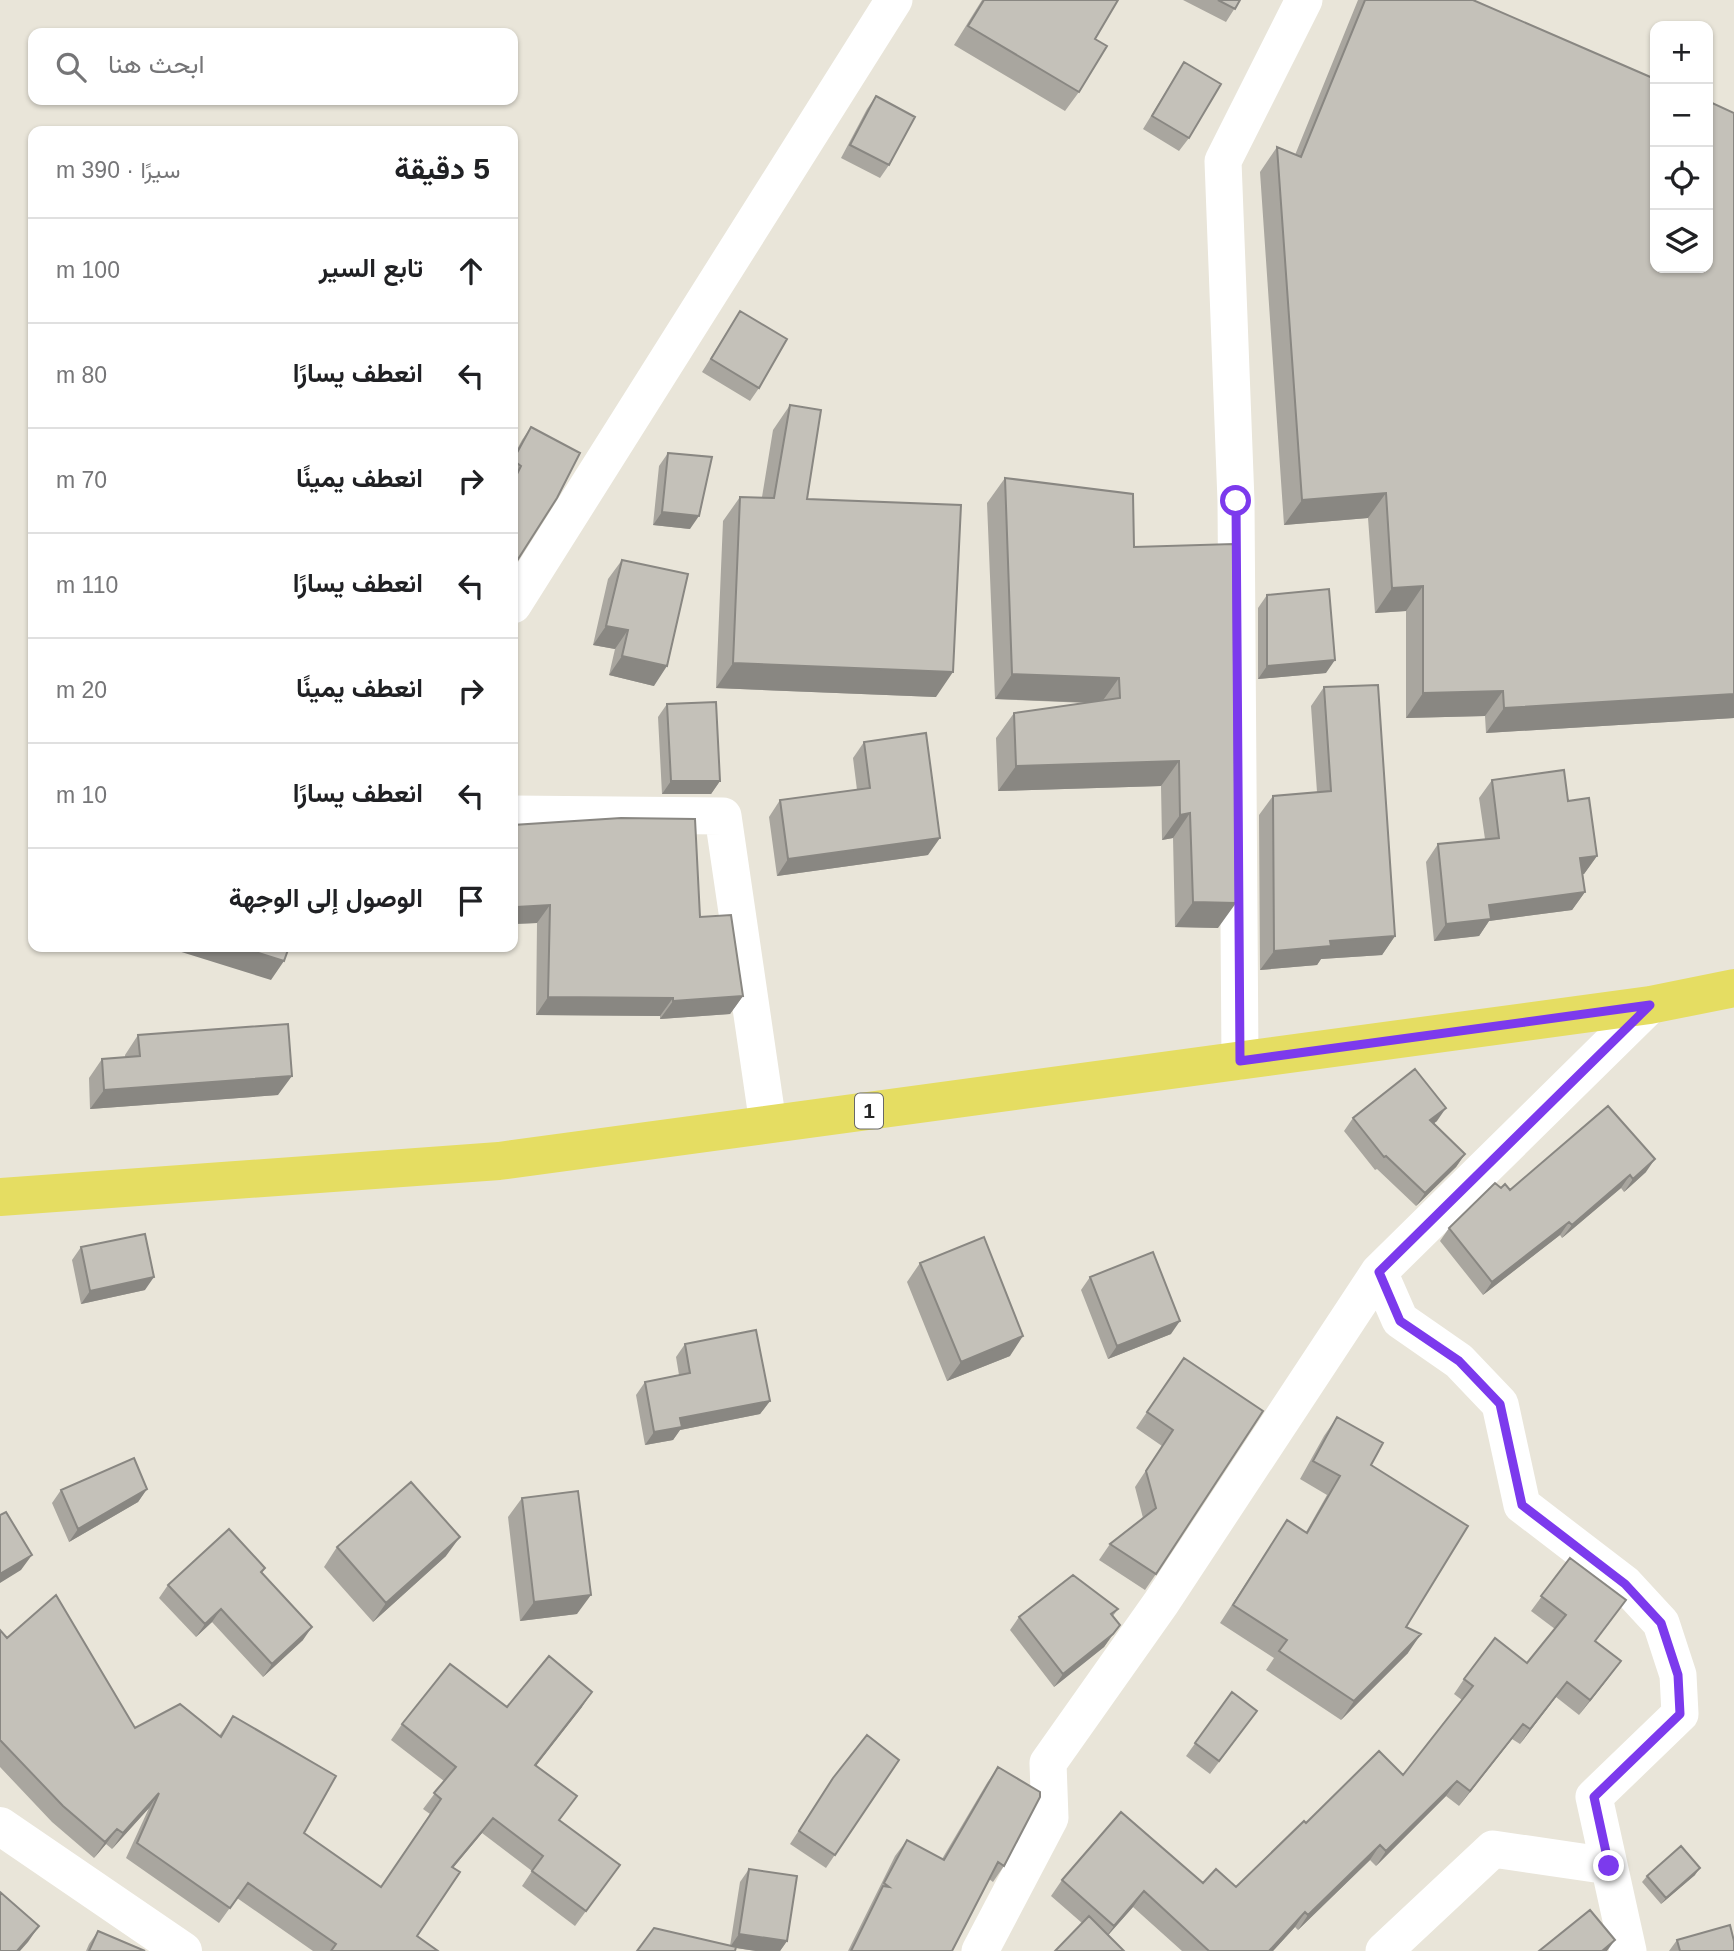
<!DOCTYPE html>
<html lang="ar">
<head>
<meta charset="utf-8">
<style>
  body { margin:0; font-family:Arial,Vazirmatn,sans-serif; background:#f6f6f6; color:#202124; direction:rtl }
  .controls { position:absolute; right:21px; top:21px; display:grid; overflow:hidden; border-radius:14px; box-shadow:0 2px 5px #0004 }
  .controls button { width:63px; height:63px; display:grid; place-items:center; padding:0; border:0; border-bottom:2px solid #e0e0e0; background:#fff; color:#202124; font:35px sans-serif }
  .stop { position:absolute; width:21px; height:21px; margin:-16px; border:5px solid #7c3aed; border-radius:50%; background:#fff }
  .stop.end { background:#7c3aed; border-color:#fff; box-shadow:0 2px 7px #0008 }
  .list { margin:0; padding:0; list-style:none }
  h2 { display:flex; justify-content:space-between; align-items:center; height:91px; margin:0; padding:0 28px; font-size:30px }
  h2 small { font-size:23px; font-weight:400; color:#757577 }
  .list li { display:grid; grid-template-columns:46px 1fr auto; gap:21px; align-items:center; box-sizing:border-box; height:105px; padding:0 28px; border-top:2px solid #e0e0e0 }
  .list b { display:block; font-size:26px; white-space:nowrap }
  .list em { font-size:23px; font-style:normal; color:#757577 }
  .icon { flex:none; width:38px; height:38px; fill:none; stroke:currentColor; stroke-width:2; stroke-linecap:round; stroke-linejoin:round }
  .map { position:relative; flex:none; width:1734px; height:1951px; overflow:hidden; direction:ltr }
  .search { position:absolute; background:#fff; box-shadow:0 2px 5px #0004; left:28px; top:28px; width:490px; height:77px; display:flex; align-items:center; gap:18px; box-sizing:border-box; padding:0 24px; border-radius:14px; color:#757577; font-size:26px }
  .panel { position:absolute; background:#fff; box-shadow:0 2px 5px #0004; left:28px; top:126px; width:490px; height:826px; border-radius:14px; direction:rtl }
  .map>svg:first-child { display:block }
</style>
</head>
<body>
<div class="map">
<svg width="1734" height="1951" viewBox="0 0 1734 1951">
  <rect width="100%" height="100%" fill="#e9e5d9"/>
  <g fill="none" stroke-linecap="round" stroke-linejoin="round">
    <path stroke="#fff" stroke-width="37" d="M513,605L894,0
      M513,814L723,816L768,1124
      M1240,1061L1236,501L1223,161L1304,0
      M1379,1272L1400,1320L1459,1361L1500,1404L1522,1505L1625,1584L1661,1623L1678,1675L1680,1714L1594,1797L1628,1951
      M980,1951L1050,1818L1048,1763L1161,1603L1379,1272L1650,1005
      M1384,1951L1493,1849L1609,1866"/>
    <path stroke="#fff" stroke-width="38" d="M0,1826L183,1951"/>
    <path stroke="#e5dd62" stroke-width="38" d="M0,1197L499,1161L1650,1005L1734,988"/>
  </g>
  <path fill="#a9a69f" d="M982,0H1118L1095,39L1079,92L1065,111L954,45Z
    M1183,0H1240L1226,22Z
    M1358,0H1473L1734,113V718L1486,733L1485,716L1406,718V611L1375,613L1368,518L1284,525L1260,172L1277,147L1295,155Z
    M1184,62L1189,138L1179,151L1143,129Z
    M876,96L889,165L880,178L841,158L867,109Z
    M740,311L759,388L750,401L702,372Z
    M790,405L807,499L936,697L716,688L723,521L740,497H762L773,430Z
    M531,427L513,567V457L522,440Z
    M668,453L690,529L653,525L659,466Z
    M1005,478L1134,547L1218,928L1175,927L1173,838L1162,840L1161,786L998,791L996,738L1014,713L1087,703L995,699L987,503Z
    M622,560L654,686L609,675L615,649L593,645L608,579Z
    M1267,595L1326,673L1258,679V608Z
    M1324,687L1395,936L1382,955L1321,959L1317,965L1260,970L1259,815L1273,796L1317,792L1311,706Z
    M667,704L720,781L711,794H662L658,717Z
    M864,742L928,855L777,876L769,817L780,800L857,790L853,758Z
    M1492,780L1568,801L1597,856L1584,874H1582L1585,892L1572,910L1489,921L1479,936L1434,941L1426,862L1438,844L1485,839L1479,798Z
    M513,825L700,917L743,996L730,1014L660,1019V1016L536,1015L537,923L513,924Z
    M138,1035L278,1095L90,1109L89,1078L102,1059L125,1057V1055Z
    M1353,1118L1437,1121L1434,1123L1465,1154L1456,1167L1416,1206L1377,1169L1375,1170L1344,1131Z
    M1646,1172L1624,1192L1621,1188L1562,1238L1560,1235L1483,1295L1440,1241L1449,1228L1501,1188L1510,1190Z
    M81,1247L145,1290L81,1304L72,1260Z
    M920,1263L1010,1356L947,1381L907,1282Z
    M1090,1277L1171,1334L1108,1359L1081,1290Z
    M685,1344L770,1401L760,1414L680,1430L673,1440L645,1445L636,1395L645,1382L679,1375L676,1357Z
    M1184,1358L1156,1574L1145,1590L1099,1560L1110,1544L1143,1518L1135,1487L1162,1446L1136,1428Z
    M1337,1417L1371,1465L1406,1627L1408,1653L1341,1720L1266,1670L1274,1658L1220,1623L1287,1520L1306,1532L1327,1495L1300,1479L1324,1436Z
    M147,1489L138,1502L69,1542L52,1503L61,1490Z
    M522,1498L577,1614L520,1621L508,1517Z
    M337,1547L446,1556L373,1622L324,1567Z
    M1570,1558L1596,1641L1610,1676L1579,1715L1556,1697L1520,1744L1512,1739L1459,1806L1446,1796L1376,1866L1370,1860L1298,1930L1295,1927L1273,1951H1182L1133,1907L1108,1935L1082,1923L1051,1896L1062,1880L1203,1883L1236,1887L1306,1823L1403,1775L1462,1700L1454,1694L1464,1679L1527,1663L1555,1629L1531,1611Z
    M265,1568L262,1573L303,1640L263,1677L212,1622L196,1637L159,1598L168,1585Z
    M1118,1609L1113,1616L1120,1625L1104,1647L1054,1687L1010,1630L1019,1617Z
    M0,1630L7,1638L135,1728L219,1736L233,1716L304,1833L381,1887L430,1814L423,1809L444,1781L391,1740L402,1724L507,1707H582L536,1765L559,1820L620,1865L575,1926L522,1886L532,1871L482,1833L453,1868L417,1936L438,1951H313L237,1898L219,1923L126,1858L149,1808L112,1849L106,1844L94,1858L52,1822L0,1767Z
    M1232,1692L1257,1711L1210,1774L1186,1756Z
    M899,1760L826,1868L790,1844L833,1778Z
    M998,1767L1004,1866L993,1882L989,1879L952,1951H848L895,1856L907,1840L942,1859L987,1783Z
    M749,1869L787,1941L780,1951H756L736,1948L730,1946L740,1882Z
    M1695,1875L1661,1904L1642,1882L1647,1876Z
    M98,1931L145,1951H86L89,1944Z
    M1677,1940L1734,1951H1669Z"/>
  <path fill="#898782" d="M1386,493L1368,518L1284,525L1302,500Z
    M662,512L699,516L690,529L653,525Z
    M1423,586L1406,611L1375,613L1392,588Z
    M606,626L628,630L615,649L593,645Z
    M622,656L667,666L654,686L609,675Z
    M1335,660L1326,673L1258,679L1267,666Z
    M733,663L953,672L936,697L716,688Z
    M1012,674L1119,678L1101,703L995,699Z
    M1503,691L1485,716L1406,718L1423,693Z
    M1734,694V718L1486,733L1504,708Z
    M1179,761L1161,786L998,791L1016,766Z
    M671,781H720L711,794H662Z
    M1190,813L1173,838L1162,840L1180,815Z
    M940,838L928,855L777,876L788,859Z
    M1597,856L1584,874L1568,876L1580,858Z
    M1585,892L1572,910L1489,921L1479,936L1434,941L1446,924L1489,905Z
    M1193,902L1236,903L1218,928L1175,927Z
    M550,905L537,923L513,924V911L516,907Z
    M1395,936L1382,955L1321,959L1317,965L1260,970L1274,951L1330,941Z
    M177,947H240L284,961L271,980L175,950Z
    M743,996L730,1014L660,1019L673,1001Z
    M548,997L673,998L660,1016L536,1015Z
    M292,1076L278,1095L90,1109L104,1090Z
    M1446,1108L1437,1121L1421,1133L1430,1120Z
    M1465,1154L1456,1167L1416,1206L1425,1193Z
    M1655,1159L1646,1172L1624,1192L1633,1179Z
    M1630,1175L1621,1188L1562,1238L1572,1225Z
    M1569,1222L1560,1235L1483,1295L1492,1282Z
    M154,1277L145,1290L81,1304L90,1291Z
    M1180,1321L1171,1334L1108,1359L1117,1346Z
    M1023,1336L1010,1356L947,1381L961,1362Z
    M770,1401L760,1414L680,1430L673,1440L645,1445L654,1432L680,1418Z
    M147,1489L138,1502L69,1542L78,1529Z
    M460,1537L446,1556L373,1622L386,1603Z
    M32,1555L21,1570L0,1583V1574Z
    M591,1595L577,1614L520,1621L534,1602Z
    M221,1609L212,1622L196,1637L205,1624Z
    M312,1627L303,1640L263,1677L272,1664Z
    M1113,1634L1104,1647L1054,1687L1063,1674Z
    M1421,1634L1408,1653L1341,1720L1354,1701Z
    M1621,1661L1610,1676L1579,1715L1590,1700Z
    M1567,1682L1556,1697L1520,1744L1530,1729Z
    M592,1692L582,1707L525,1780L535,1765Z
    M1523,1724L1512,1739L1459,1806L1470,1791Z
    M1457,1781L1446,1796L1376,1866L1386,1851Z
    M159,1793L149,1808L112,1849L123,1833Z
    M493,1818L482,1833L441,1882L452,1867Z
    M117,1829L106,1844L94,1858L105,1842Z
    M1380,1845L1370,1860L1298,1930L1308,1915Z
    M1700,1868L1695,1875L1661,1904L1666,1898Z
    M1144,1891L1133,1907L1103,1941L1114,1926Z
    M1305,1912L1295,1927L1273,1951H1269Z
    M39,1926L28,1942L20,1951H17Z
    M739,1934L787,1941L780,1951H756L730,1947Z
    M1615,1940L1607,1951H1602Z"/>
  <path fill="#c4c1b9" stroke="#898782" stroke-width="2" d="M984,0H1118L1095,39L1107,46L1079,92L968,26Z
    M1218,0H1240L1235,9Z
    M1365,0H1473L1655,79V268H1708V101L1734,113V694L1504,708L1503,691L1423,693V586L1392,588L1386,493L1302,500L1277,147L1301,157Z
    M1184,62L1221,84L1189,138L1152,116Z
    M876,96L915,117L889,165L850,145Z
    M740,311L787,339L759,388L711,359Z
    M790,405L821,410L807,499L961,505L953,672L733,663L740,497L774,498Z
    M531,427L580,453L557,498L513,567V482L521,466L513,460Z
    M668,453L712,457L699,516L662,512Z
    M1005,478L1133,494L1134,547L1233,544L1236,903L1193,902L1190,813L1180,815L1179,761L1016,766L1014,713L1120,698L1119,678L1012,674Z
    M622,560L688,574L667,666L622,656L628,630L606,626Z
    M1329,589L1335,660L1267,666V595Z
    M1378,685L1395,936L1330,941L1331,946L1274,951L1273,796L1331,791L1324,687Z
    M716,702L720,781H671L667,704Z
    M926,733L940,838L788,859L780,800L870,788L864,742Z
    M1564,770L1568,801L1589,798L1597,856L1580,858L1585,892L1489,905L1491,919L1446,924L1438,844L1499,838L1492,780Z
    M621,818L695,819L700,917L731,915L743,996L673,1001V998L548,997L550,905L516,907L513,851V825Z
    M240,947H289L284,961Z
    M288,1024L292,1076L104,1090L102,1059L140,1056L138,1035Z
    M1415,1069L1446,1108L1430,1120L1465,1154L1425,1193L1386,1156L1384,1157L1353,1118Z
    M1608,1106L1655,1159L1633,1179L1630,1175L1572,1225L1569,1222L1492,1282L1449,1228L1495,1183L1501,1188L1505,1184L1510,1190Z
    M145,1234L154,1277L90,1291L81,1247Z
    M984,1237L1023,1336L961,1362L920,1263Z
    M1153,1252L1180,1321L1117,1346L1090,1277Z
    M756,1330L770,1401L680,1418L682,1427L654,1432L645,1382L690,1373L685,1344Z
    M1184,1358L1263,1411L1156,1574L1110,1544L1156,1508L1146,1471L1173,1430L1147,1412Z
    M1337,1417L1383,1443L1371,1465L1468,1526L1406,1627L1421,1634L1354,1701L1279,1651L1287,1640L1233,1605L1287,1520L1307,1533L1340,1476L1313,1461Z
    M134,1458L147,1489L78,1529L61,1490Z
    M411,1482L460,1537L386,1603L337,1547Z
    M578,1491L591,1595L534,1602L522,1498Z
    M6,1512L32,1555L0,1574V1515Z
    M229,1529L265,1568L261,1572L312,1627L272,1664L221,1609L205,1624L168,1585Z
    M1570,1558L1626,1600L1595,1641L1621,1661L1590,1700L1567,1682L1530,1729L1523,1724L1470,1791L1457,1781L1386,1851L1380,1845L1308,1915L1305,1912L1269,1951H1209L1144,1891L1114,1926L1062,1880L1121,1812L1203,1883L1216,1869L1236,1887L1304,1821L1306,1823L1379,1751L1403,1775L1473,1686L1464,1679L1495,1638L1527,1663L1566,1615L1541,1596Z
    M1073,1575L1118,1609L1111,1614L1120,1625L1113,1634L1063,1674L1019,1617Z
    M56,1595L135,1728L180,1704L221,1737L233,1716L336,1776L304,1833L381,1887L441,1799L434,1793L456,1767L402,1724L450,1664L507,1707L549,1656L592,1692L535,1765L577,1796L559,1820L620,1865L586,1911L532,1871L543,1856L493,1818L452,1867L460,1872L417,1936L438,1951H331L336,1944L248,1883L230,1908L137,1843L159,1793L123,1833L117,1829L105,1842L63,1806L0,1740V1630L7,1638Z
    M1232,1692L1257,1711L1219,1761L1195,1743Z
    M867,1735L899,1760L835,1855L799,1831L833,1778Z
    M998,1767L1040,1792V1797L1004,1866L998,1862L952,1951H851L883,1886L889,1887L884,1883L907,1840L944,1860Z
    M1681,1846L1700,1868L1666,1898L1647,1876Z
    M749,1869L797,1876L787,1941L739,1934Z
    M0,1892L39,1926L17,1951H0Z
    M1590,1910L1615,1940L1602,1951H1539Z
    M1089,1916L1124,1951H1055Z
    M1730,1925L1734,1941V1951H1680L1677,1940Z
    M654,1928L736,1947L735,1951H637Z
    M98,1931L145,1951H89Z"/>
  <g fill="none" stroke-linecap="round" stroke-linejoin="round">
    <path stroke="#7c3aed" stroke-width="9" d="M1236,501L1240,1061L1650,1005L1379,1272L1400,1321L1459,1361L1500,1404L1522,1505L1625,1584L1661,1623L1678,1675L1680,1714L1594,1797L1609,1866"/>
  </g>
  <g text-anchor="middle" stroke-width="7" stroke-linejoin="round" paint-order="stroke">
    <rect fill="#fff" stroke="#686868" stroke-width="2" x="855" y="1093.5" width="28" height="35" rx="5"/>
    <g font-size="21" font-weight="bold" fill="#272727">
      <text x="869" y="1118">1</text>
    </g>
  </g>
</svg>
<div class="controls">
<button>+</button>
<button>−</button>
<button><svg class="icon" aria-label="locate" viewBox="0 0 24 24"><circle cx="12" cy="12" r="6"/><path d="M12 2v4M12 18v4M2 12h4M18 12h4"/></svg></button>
<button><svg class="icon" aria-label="layers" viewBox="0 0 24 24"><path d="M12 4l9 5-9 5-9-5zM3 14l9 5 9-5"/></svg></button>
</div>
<div class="stop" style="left:1236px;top:501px"></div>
<div class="stop end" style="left:1609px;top:1866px"></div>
<div class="search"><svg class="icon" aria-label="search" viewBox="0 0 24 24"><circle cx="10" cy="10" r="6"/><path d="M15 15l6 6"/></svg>ابحث هنا</div>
<section class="panel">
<h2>5 دقيقة<small>سيرًا · 390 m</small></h2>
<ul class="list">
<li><svg class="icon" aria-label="ahead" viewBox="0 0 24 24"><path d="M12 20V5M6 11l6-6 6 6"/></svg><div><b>تابع السير</b></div><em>100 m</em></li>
<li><svg class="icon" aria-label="left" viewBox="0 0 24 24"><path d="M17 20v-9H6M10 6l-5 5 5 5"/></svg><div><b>انعطف يسارًا</b></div><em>80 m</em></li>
<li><svg class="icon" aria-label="right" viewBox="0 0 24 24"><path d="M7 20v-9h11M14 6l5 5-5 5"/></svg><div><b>انعطف يمينًا</b></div><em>70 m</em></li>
<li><svg class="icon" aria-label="left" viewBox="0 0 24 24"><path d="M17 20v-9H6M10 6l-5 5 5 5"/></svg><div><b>انعطف يسارًا</b></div><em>110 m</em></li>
<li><svg class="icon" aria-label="right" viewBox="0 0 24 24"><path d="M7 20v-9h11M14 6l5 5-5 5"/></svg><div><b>انعطف يمينًا</b></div><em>20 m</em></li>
<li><svg class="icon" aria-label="left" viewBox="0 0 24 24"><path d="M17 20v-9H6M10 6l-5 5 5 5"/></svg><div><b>انعطف يسارًا</b></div><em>10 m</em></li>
<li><svg class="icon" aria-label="arrive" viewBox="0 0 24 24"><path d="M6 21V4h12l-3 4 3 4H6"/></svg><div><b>الوصول إلى الوجهة</b></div></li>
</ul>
</section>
</div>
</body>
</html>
